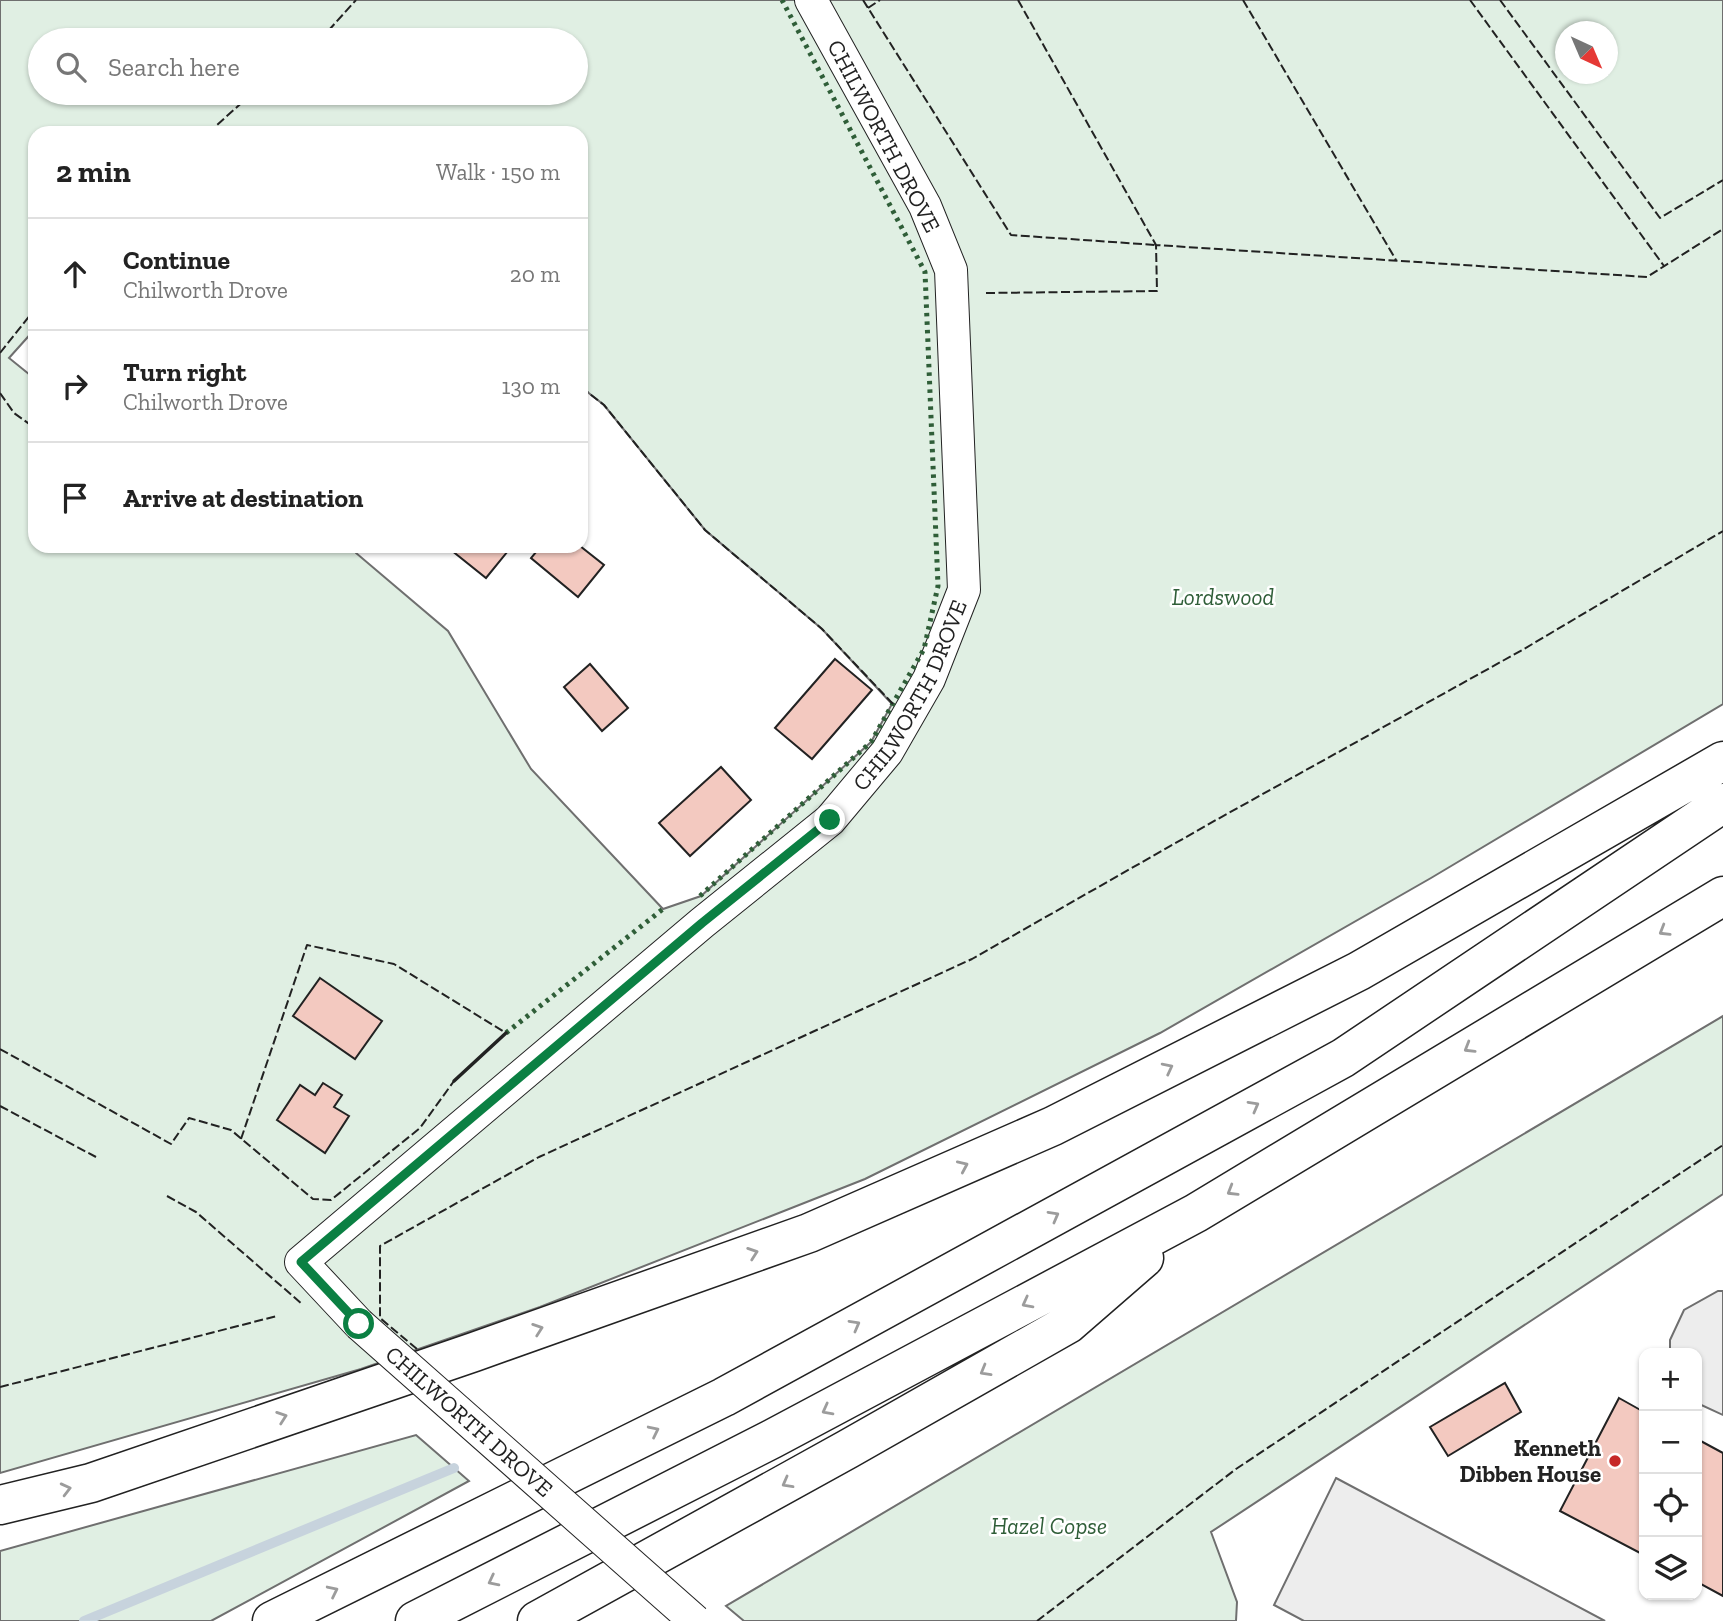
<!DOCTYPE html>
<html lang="en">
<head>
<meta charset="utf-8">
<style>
  body { margin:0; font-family:"Zilla Slab",serif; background:#f6f6f6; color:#222 }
  .controls { position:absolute; right:21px; bottom:21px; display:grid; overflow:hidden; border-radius:14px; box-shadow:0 2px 5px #0004 }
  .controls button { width:63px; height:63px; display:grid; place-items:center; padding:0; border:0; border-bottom:2px solid #e0e0e0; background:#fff; color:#222; font:35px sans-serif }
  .compass { position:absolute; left:1555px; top:21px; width:63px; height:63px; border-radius:50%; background:#fff; box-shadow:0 2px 5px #0004; rotate:136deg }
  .stop { position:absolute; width:21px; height:21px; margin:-16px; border:5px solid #0b8043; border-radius:50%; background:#fff }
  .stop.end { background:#0b8043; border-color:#fff; box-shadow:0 2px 7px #0008 }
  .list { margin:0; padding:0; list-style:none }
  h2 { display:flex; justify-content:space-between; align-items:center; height:91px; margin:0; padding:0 28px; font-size:30px }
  h2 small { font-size:23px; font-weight:400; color:#767676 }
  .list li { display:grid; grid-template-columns:46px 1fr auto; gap:21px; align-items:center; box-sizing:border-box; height:112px; padding:0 28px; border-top:2px solid #e0e0e0 }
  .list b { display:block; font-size:26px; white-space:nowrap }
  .list p { margin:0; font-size:23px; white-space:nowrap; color:#767676 }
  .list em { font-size:23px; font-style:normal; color:#767676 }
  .icon { flex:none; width:38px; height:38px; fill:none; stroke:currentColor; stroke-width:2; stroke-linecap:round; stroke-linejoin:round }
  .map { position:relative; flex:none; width:1723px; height:1621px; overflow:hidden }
  .search { position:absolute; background:#fff; box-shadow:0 2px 5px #0004; left:28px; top:28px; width:560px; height:77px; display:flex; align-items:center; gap:18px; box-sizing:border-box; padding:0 24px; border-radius:38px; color:#767676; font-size:26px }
  .panel { position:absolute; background:#fff; box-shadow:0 2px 5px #0004; left:28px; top:126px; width:560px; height:427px; border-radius:21px }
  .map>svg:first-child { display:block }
</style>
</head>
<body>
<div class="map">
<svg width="1723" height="1621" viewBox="0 0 1723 1621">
  <rect width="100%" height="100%" fill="#fff"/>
  <path fill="#e0efe3" stroke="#6f6f6f" stroke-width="2" fill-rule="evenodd" d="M0,0H1723V704L1431,878L1160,1033L865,1179L540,1307L361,1369L0,1473ZM1566,32H1608V74H1566ZM40,40H576V93H40ZM35,133H581V387L604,405L705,530L822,629L892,704L871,742L701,896L663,909L531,769L448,631L356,553L354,546H35V379L9,358L35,329Z
    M1723,1016V1194L1211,1532L1237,1602L1236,1621H744L726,1606Z
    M416,1435L469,1481L211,1621H0V1551Z"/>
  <path fill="#ededed" stroke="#6f6f6f" stroke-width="2" d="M1718,1291H1723V1415L1697,1403V1353H1670V1340L1684,1310Z
    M1336,1478L1605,1621H1304L1274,1605Z"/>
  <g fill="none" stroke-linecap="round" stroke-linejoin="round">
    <path stroke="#c7d3dd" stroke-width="10" d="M84,1621L454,1468"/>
  </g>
  <path fill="#f3c9c0" stroke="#222" stroke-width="2" d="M446,546H512L486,578Z
    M541,546H580L604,565L578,597L531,558Z
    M835,659L872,690L812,759L775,728Z
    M590,664L628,708L602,731L564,687Z
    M721,767L751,800L690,856L659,823Z
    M320,978L382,1021L355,1059L293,1016Z
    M323,1083L342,1095L334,1107L349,1116L325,1153L277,1120L300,1085L315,1095Z
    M1505,1383L1521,1412L1448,1456L1430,1427Z
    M1619,1398L1644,1412V1555L1560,1511Z
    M1697,1439L1723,1453V1596L1697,1582Z"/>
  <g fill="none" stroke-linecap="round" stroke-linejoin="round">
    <g stroke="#222" stroke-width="34">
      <g id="minor">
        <path id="s1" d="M359,1324L301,1262L702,923L830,820L887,752L929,679L964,590L951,270L925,206L811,0"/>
      </g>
    </g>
    <g stroke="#222" stroke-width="41">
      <path id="motorway" d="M0,1505L91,1483L474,1352L809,1233L1053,1126L1359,971L1723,761
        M272,1621L724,1397L1343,1058L1723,803
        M415,1621L772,1439L1196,1213L1723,896
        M537,1621L848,1449L1068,1324L1144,1258"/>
    </g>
    <use href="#minor" stroke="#fff" stroke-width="32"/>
    <use href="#motorway" stroke="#fff" stroke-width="38"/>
    <g stroke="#222" stroke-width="34" stroke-linecap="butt">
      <g id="minor-bridge">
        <path id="s2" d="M359,1324L695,1621"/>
      </g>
    </g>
    <use href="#minor-bridge" stroke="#fff" stroke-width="32"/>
    <path stroke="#2f5e38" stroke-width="5" stroke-dasharray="3.5 5" stroke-linecap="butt" d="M700,896L871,742L924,649L938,586L925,272L782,0
      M506,1033L663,909"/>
    <path stroke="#222" stroke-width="2" stroke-dasharray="9 3.5" stroke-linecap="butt" d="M863,0L1011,235L1156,245
      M1018,0L1156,245
      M1243,0L1396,260
      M1470,0L1664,266
      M1500,0L1660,218L1723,180
      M868,8L880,0
      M320,40L356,0
      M208,133L247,98L268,99L273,93
      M986,293L1157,291L1156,245L1647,277L1723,229
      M0,353L35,309
      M581,387L604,405L705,530L822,629L893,704
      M0,393L14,413L35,428
      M0,1049L171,1144L189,1118L231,1130L313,1199L331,1200L420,1128L454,1081
      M0,1106L96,1157
      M241,1139L307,945L394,964L506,1033
      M167,1196L196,1212L302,1304
      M417,1349L380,1318V1246L539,1157L972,959L1216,820L1524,649L1723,531
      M0,1387L277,1316
      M1037,1621L1236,1469L1723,1145"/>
    <path stroke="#222" stroke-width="3.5" d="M454,1081L506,1033"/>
  </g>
  <defs><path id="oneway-chevron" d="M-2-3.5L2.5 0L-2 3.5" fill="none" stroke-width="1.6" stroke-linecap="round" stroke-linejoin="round" transform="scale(1.75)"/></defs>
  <g stroke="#9c9c9c">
    <use href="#oneway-chevron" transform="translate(1664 931) rotate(149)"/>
    <use href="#oneway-chevron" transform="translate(1469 1048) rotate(149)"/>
    <use href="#oneway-chevron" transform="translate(1168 1068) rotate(-27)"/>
    <use href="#oneway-chevron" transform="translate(1254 1106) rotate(-29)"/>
    <use href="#oneway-chevron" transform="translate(963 1166) rotate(-24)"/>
    <use href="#oneway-chevron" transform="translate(1232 1191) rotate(149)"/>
    <use href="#oneway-chevron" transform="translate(1054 1216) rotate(-29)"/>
    <use href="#oneway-chevron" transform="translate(753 1253) rotate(-19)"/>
    <use href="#oneway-chevron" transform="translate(1027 1303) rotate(152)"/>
    <use href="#oneway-chevron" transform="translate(855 1325) rotate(-29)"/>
    <use href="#oneway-chevron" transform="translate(538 1329) rotate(-19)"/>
    <use href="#oneway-chevron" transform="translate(985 1371) rotate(150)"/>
    <use href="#oneway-chevron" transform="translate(827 1410) rotate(152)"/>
    <use href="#oneway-chevron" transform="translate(282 1417) rotate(-19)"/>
    <use href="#oneway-chevron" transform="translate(654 1431) rotate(-26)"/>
    <use href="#oneway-chevron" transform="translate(787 1483) rotate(151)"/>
    <use href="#oneway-chevron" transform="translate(66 1489) rotate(-14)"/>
    <use href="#oneway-chevron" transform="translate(493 1581) rotate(153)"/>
    <use href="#oneway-chevron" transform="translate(333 1591) rotate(-26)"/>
  </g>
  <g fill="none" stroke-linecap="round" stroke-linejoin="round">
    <path stroke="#0b8043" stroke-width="9" d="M359,1324L301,1262L702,923L830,820"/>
  </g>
  <circle fill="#c62828" stroke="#fff" stroke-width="2.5" cx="1615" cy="1461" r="7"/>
  <g text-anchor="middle" stroke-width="5" stroke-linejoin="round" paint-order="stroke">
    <g font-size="23" fill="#222" stroke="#fff">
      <text transform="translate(884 136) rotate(62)" y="8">CHILWORTH DROVE</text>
      <text dy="8" stroke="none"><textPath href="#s1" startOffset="924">CHILWORTH DROVE</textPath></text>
      <text dy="8" stroke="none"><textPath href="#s2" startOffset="147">CHILWORTH DROVE</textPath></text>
    </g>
    <g font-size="23" font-style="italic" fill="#2f5e38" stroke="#fff">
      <text x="1223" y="605">Lordswood</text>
      <text x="1049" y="1534">Hazel Copse</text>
    </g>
    <g font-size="23" font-weight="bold" fill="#222" stroke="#fff" text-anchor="end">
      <text x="1601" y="1456">Kenneth<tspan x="1601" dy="26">Dibben House</tspan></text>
    </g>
  </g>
</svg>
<div class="controls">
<button>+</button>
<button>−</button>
<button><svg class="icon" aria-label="locate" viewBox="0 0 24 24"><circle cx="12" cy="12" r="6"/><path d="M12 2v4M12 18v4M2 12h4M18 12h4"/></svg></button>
<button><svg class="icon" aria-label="layers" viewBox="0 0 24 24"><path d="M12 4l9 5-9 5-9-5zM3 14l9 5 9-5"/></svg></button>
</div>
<svg class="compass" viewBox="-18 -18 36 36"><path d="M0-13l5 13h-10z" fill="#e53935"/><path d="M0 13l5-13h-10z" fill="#767676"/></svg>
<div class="stop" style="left:359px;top:1324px"></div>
<div class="stop end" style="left:830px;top:820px"></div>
<div class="search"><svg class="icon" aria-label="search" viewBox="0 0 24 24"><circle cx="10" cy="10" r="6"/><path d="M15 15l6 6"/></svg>Search here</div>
<section class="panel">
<h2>2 min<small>Walk · 150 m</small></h2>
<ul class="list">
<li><svg class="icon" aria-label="ahead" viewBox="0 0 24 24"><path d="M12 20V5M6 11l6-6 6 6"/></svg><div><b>Continue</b><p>Chilworth Drove</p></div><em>20 m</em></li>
<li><svg class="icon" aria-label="right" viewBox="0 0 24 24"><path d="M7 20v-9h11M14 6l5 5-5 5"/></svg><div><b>Turn right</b><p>Chilworth Drove</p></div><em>130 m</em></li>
<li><svg class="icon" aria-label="arrive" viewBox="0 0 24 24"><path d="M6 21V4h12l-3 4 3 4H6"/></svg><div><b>Arrive at destination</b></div></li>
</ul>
</section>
</div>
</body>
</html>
